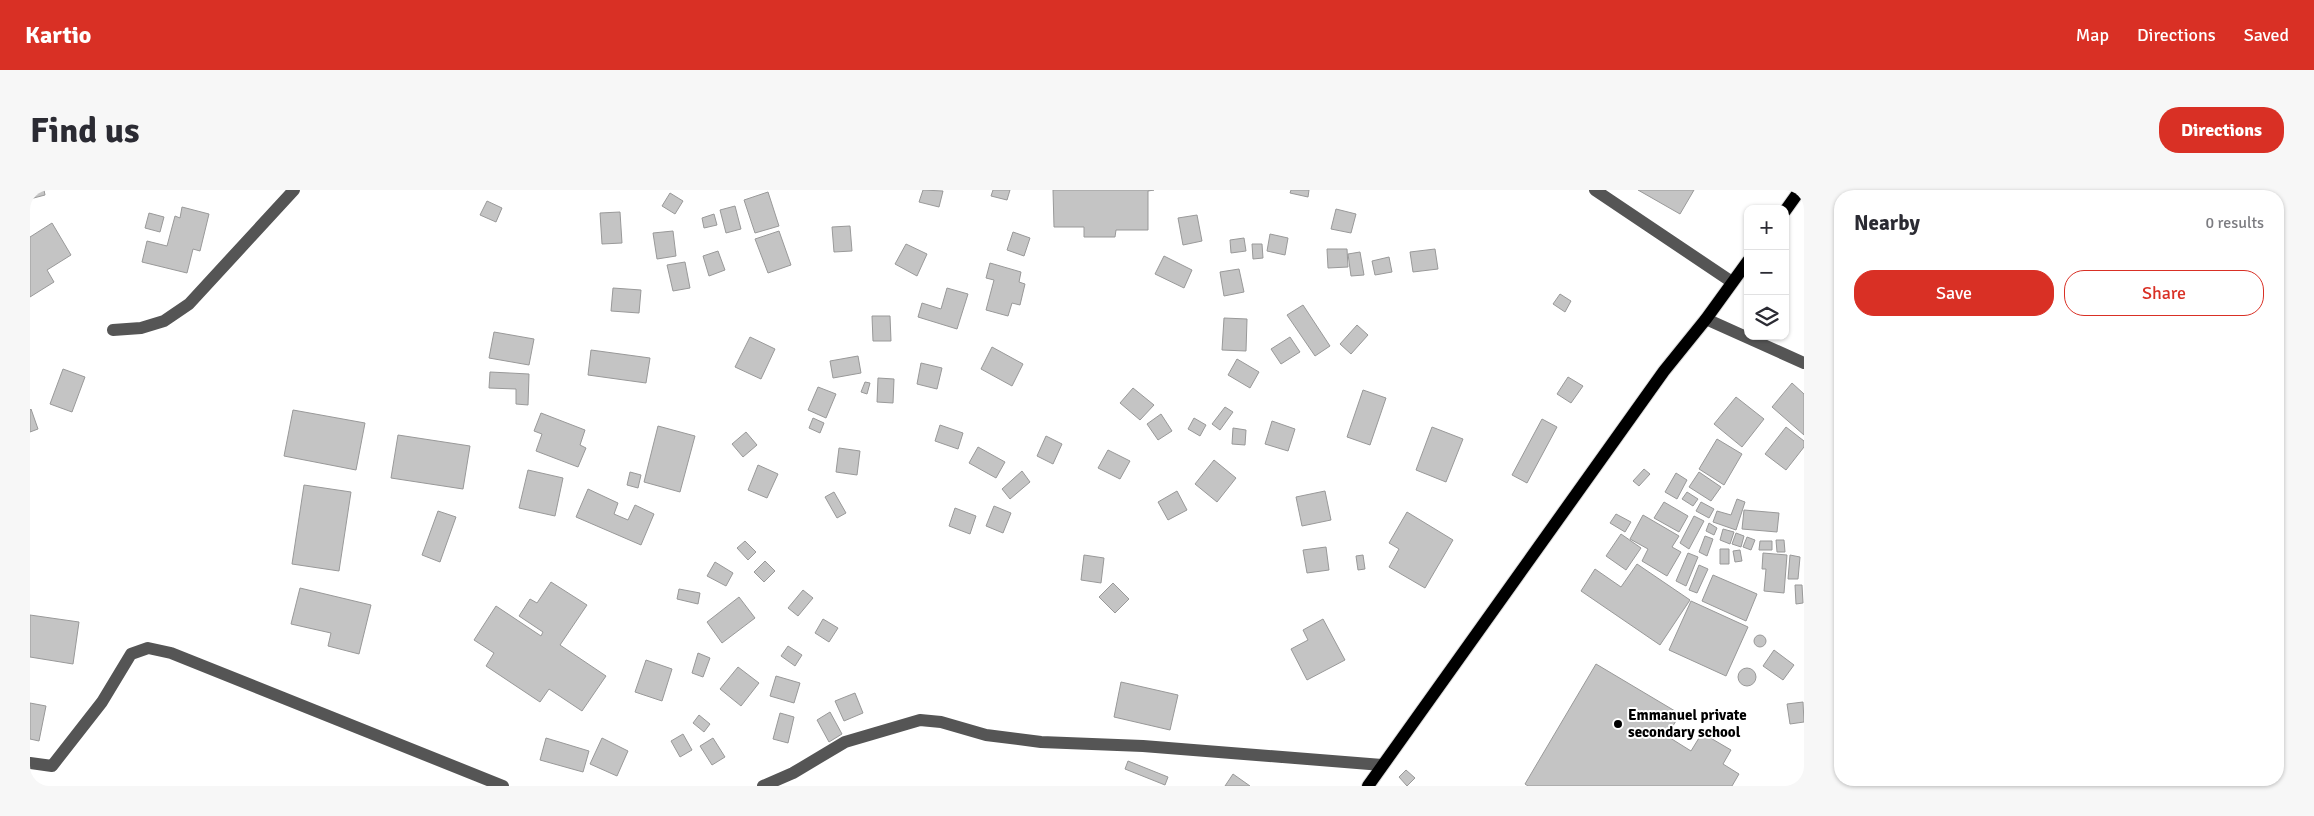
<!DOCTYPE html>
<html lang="en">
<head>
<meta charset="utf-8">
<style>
  body { margin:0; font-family:Signika,sans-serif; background:#f7f7f7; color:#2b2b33 }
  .controls { position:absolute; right:15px; top:15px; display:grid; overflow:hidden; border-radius:10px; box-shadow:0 1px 4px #0004 }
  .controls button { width:45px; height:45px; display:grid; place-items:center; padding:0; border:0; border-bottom:1px solid #e1e1e2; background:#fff; color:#2b2b33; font:25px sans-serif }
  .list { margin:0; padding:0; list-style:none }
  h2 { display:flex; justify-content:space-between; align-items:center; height:65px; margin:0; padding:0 20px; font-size:21px }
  h2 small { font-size:16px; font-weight:400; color:#7c7c81 }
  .actions { display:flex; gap:10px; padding:15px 20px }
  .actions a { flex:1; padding:11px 0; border:1px solid #d93025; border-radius:20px; text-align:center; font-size:18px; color:#d93025 }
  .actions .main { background:#d93025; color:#fff }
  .icon { flex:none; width:28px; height:28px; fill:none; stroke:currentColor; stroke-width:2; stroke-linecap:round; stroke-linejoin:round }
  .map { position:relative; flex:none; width:1774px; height:596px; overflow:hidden; border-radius:20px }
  header { display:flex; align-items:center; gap:30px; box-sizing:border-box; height:70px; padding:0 25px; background:#d93025; color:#fff }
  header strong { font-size:24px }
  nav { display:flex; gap:28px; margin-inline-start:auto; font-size:18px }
  .intro { display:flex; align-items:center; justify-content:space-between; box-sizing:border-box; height:120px; padding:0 30px }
  h1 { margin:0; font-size:35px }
  .button { padding:12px 22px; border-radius:20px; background:#d93025; color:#fff; font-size:18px; font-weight:700 }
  main { display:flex; gap:30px; padding:0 30px }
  aside { flex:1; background:#fff; border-radius:20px; box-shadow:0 1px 4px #0004 }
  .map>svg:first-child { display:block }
</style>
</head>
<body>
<header>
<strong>Kartio</strong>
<nav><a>Map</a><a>Directions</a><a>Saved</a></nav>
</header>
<div class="intro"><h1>Find us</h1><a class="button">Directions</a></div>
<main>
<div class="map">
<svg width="1774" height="596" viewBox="0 0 1774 596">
  <rect width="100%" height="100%" fill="#fff"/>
  <path fill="#c4c4c4" stroke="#999" d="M0,0H14L15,5L0,9Z
    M893,0L913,1L909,17L889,12Z
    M963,0H980L977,10L961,6Z
    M1023,0H1124L1118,1V40H1086L1085,47H1054V37H1024Z
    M1261,0H1279L1278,7L1260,3Z
    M1608,0H1664L1650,24Z
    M738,2L749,36L725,43L714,10Z
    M640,3L653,11L645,24L632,16Z
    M457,11L472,18L466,32L450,25Z
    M705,16L711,39L696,43L690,20Z
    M152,17L179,24L170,61L163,59L157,83L112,72L117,51L137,56L145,26L150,28Z
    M1306,19L1326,24L1321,43L1301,39Z
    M590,22L592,53L572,54L570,23Z
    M119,23L134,27L130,42L115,38Z
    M684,24L687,35L674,38L672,28Z
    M1167,25L1172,51L1153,55L1148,28Z
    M22,33L41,65L17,80L24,92L0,107V47Z
    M820,36L822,61L804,62L802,37Z
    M643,41L646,66L627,69L623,43Z
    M749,41L761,75L738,83L725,49Z
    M983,42L1000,48L994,66L977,60Z
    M1240,44L1258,48L1255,65L1237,61Z
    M1214,48L1216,61L1201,63L1200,50Z
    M876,54L897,64L887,86L865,74Z
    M1222,54H1232L1233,68L1223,69Z
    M1297,59H1317L1318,77L1298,78Z
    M1405,59L1408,79L1383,82L1380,62Z
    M688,61L695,80L679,86L673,66Z
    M1330,62L1334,85L1321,86L1318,64Z
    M1134,66L1162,80L1154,98L1125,84Z
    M1359,67L1362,82L1345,85L1342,71Z
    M655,72L660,98L643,101L637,75Z
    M960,73L991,82L989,92L995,94L990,115L982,113L978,126L956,120L964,90L956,88Z
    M1209,79L1214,102L1194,106L1190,82Z
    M583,98L611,100L609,123L581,121Z
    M917,98L938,104L927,139L888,127L892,113L911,119Z
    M1530,104L1541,111L1535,122L1523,114Z
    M1273,115L1300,156L1285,166L1257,125Z
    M842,126H860L861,151H843Z
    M1194,128L1217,129L1216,161L1192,160Z
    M1327,135L1338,145L1321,164L1310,154Z
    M464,142L504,149L499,175L459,168Z
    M720,147L745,159L731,189L705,177Z
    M1260,147L1270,162L1251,174L1241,159Z
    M962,157L993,174L982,196L951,179Z
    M561,160L620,168L616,193L558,185Z
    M828,166L831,183L803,188L800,171Z
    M1207,169L1229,182L1220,198L1198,185Z
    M891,173L912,178L907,199L887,194Z
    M33,179L55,187L42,222L20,214Z
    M460,182L499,184L498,215L486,214V199L459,198Z
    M1538,187L1553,196L1541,213L1527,204Z
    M848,188L864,189L863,213L847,212Z
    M835,192L840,193L837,204L831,202Z
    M1762,193L1774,204V245L1742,217Z
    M788,197L806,204L796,228L778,220Z
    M1103,198L1124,215L1110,230L1090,213Z
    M1333,200L1356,208L1340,255L1317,247Z
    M1706,207L1734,229L1712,257L1684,234Z
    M1195,217L1203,222L1190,240L1182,234Z
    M1,219L8,239L0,242V220Z
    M263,220L335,233L326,280L254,266Z
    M511,223L555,240L550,255L556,258L548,277L506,261L512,244L504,241Z
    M1131,224L1142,241L1128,250L1117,234Z
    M783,228L794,233L790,243L779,238Z
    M1164,228L1176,235L1170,246L1158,239Z
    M1512,229L1527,237L1497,293L1482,285Z
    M1242,231L1265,239L1258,261L1235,254Z
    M910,235L933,243L928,259L905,251Z
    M628,236L665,246L650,302L614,292Z
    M1402,237L1433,249L1416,292L1386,280Z
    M1756,237L1774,251V257L1756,280L1735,264Z
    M1203,238L1216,240L1215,255L1202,254Z
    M716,242L727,255L713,267L702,254Z
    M368,245L440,256L433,299L361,288Z
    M1016,246L1032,254L1023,274L1007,266Z
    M1687,249L1712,264L1694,295L1669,279Z
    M948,257L975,272L966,288L939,273Z
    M809,258L830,261L827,285L806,282Z
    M1078,260L1100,271L1090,289L1068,278Z
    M1184,270L1206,288L1187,312L1165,294Z
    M728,275L748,284L737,308L718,300Z
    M1614,279L1620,284L1609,296L1603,291Z
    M498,280L533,288L525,326L489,318Z
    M992,281L1000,292L980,309L972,299Z
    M600,282L611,285L608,298L597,295Z
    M1669,282L1691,297L1681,311L1659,297Z
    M1646,283L1657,290L1647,309L1635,302Z
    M274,295L321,302L309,381L262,374Z
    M558,299L588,313L584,324L598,330L605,315L624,324L611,355L546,327Z
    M1147,301L1157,320L1138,330L1128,312Z
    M1295,301L1301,330L1272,336L1266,307Z
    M804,302L816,323L807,328L795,307Z
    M1657,302L1668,309L1663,316L1652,309Z
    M1707,309L1715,312L1706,340L1683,332L1687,321L1701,325Z
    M1634,312L1658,326L1649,342L1624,328Z
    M1671,312L1684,319L1679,328L1666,321Z
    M964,316L981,323L973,343L956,336Z
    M925,318L946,326L940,344L919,336Z
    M1714,320L1749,323L1747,342L1712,339Z
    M408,321L426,327L410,372L392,365Z
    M1377,322L1423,350L1395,398L1359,377L1369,359L1359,353Z
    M1586,324L1601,332L1595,342L1580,333Z
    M1613,325L1649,346L1642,357L1651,362L1637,386L1612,371L1618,359L1600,349Z
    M1664,326L1674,331L1659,359L1650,353Z
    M1679,333L1687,338L1684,345L1676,341Z
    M1693,339L1704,342L1700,354L1690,350Z
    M1706,343L1714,346L1711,357L1702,354Z
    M1591,344L1611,358L1596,380L1576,366Z
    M1675,346L1683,349L1677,366L1669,362Z
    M1717,347L1725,350L1721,360L1713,357Z
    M1746,350H1754L1755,362H1747Z
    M715,351L726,362L718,370L707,358Z
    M1730,351H1742V360H1729Z
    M1296,357L1299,380L1277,383L1273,360Z
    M1690,359H1699V374H1690Z
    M1710,360L1712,371L1705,372L1703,361Z
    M1658,363L1668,367L1656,396L1646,391Z
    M1733,363L1757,365L1754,403L1734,401L1736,379H1732Z
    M1054,365L1074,368L1071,393L1051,390Z
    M1333,365L1335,379L1328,380L1326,366Z
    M1760,365L1770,367L1768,389H1758Z
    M735,371L745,381L734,392L724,382Z
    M685,372L703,383L696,396L677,386Z
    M1607,374L1660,410L1630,455L1551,401L1565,379L1591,397Z
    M1669,375L1678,379L1667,403L1659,400Z
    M1683,385L1727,404L1716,431L1672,411Z
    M521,392L557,415L530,455L576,486L552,521L519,499L510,512L456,476L464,463L444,450L466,416L511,446L513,442L489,426L500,409L507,413Z
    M1083,393L1099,409L1085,423L1069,407Z
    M1765,395H1772L1773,413L1766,414Z
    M270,398L341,415L329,464L298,456L301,443L261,434Z
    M649,399L670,403L668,414L647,409Z
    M773,400L783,408L768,426L758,418Z
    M709,407L725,428L692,453L677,432Z
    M1661,411L1718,437L1696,486L1639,460Z
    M0,425L49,432L43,474L0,467Z
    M793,429L808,438L799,452L785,443Z
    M1293,429L1315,470L1277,490L1261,459L1278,450L1273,440Z
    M1724 451a6 6 0 1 1 12 0a6 6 0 1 1-12 0Z
    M758,456L772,465L765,476L751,466Z
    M1744,460L1764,475L1753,490L1733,476Z
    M668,463L680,468L673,487L662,483Z
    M616,470L642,479L632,511L605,502Z
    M1566,474L1650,524L1637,546L1661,561L1672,543L1701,560L1693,574L1709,584L1702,596H1498L1495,594Z
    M708,477L729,493L711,516L690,499Z
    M1708 487a9 9 0 1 1 18 0a9 9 0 1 1-18 0Z
    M746,486L770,493L764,513L740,506Z
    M1091,492L1148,505L1140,540L1084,527Z
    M825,503L833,523L814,531L805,511Z
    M1773,512L1774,532L1760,534L1757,514Z
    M0,513L16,516L9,551L0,549Z
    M800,522L812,544L799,552L787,530Z
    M750,523L764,527L758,553L743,549Z
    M669,525L680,534L674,542L663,533Z
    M653,544L662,560L650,567L641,551Z
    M516,548L559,561L553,582L510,570Z
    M572,548L598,561L587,586L560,574Z
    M683,548L695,567L682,575L670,556Z
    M1098,571L1138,587L1135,595L1095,579Z
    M1376,580L1385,588L1377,596L1369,587Z
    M1203,584L1220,596H1195Z"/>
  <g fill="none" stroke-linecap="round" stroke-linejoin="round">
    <g stroke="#dbdbdb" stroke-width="14">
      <path id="major" d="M1755,21L1770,0
        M1338,596L1634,181L1676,129L1718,71"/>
    </g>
    <path stroke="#555" stroke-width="12" d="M1565,0L1702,92
      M1676,129L1774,173
      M83,140L111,138L134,131L159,114L264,0
      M0,573L22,576L72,512L101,464L118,458L141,463L473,596
      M733,596L763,583L815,552L890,530L911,532L956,545L1011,552L1113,556L1352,575"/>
    <use href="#major" stroke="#000" stroke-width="12"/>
  </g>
  <circle fill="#000" stroke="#fff" stroke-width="2" cx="1588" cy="534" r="5"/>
  <g text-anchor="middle" stroke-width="4" stroke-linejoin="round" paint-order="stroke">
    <g font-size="15" font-weight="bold" fill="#000" stroke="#fff" text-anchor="start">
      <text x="1598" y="530">Emmanuel private<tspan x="1598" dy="17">secondary school</tspan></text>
    </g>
  </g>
</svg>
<div class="controls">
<button>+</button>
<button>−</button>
<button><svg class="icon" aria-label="layers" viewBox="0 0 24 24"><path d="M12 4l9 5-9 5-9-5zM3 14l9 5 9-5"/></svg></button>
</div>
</div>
<aside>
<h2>Nearby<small>0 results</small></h2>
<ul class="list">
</ul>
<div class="actions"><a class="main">Save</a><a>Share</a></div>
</aside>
</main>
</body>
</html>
